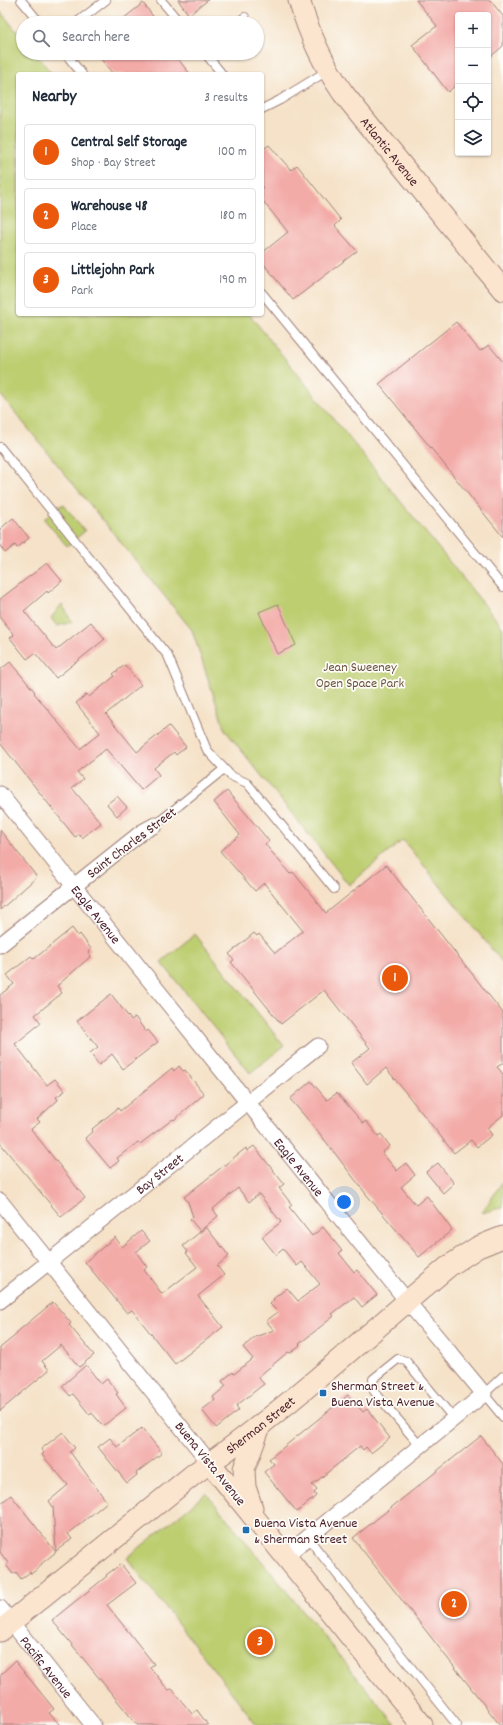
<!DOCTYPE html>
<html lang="en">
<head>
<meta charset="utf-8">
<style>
  body { margin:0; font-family:Dekko,sans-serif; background:#f2f2f3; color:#1f2937 }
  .controls { position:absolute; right:12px; top:12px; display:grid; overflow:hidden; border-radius:4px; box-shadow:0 1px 3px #0004 }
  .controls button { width:36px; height:36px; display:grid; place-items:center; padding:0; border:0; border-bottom:1px solid #e0e1e3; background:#fff; color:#1f2937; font:20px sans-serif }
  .you { position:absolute; left:344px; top:1202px; width:14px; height:14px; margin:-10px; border:3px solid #fff; border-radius:50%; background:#1a73e8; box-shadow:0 0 0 6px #1a73e833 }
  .badge { display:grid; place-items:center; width:26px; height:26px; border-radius:50%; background:#ea580c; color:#fff; font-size:13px; font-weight:700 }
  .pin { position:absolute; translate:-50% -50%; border:2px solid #fff; box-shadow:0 1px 4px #0006 }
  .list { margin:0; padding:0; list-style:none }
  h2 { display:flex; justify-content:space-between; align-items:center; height:52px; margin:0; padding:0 16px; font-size:17px }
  h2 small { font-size:13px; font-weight:400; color:#747a83 }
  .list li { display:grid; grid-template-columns:26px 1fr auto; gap:12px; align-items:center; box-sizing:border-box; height:56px; margin:0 8px 8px; padding:0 8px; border:1px solid #e0e1e3; border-radius:4px }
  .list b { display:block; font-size:15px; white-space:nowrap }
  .list p { margin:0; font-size:13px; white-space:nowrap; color:#747a83 }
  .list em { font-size:13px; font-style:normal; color:#747a83 }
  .icon { flex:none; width:22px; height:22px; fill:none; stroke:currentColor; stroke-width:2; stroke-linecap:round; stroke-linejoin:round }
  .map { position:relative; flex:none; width:503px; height:1725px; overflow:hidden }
  .search { position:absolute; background:#fff; box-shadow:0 1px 3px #0004; left:16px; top:16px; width:248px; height:44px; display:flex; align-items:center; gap:10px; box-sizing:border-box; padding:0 14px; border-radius:22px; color:#747a83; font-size:15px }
  .panel { position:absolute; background:#fff; box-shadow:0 1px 3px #0004; left:16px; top:72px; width:248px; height:244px; border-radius:4px }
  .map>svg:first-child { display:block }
</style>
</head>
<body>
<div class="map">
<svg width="503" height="1725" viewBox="0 0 503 1725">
  <rect width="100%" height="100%" fill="#fdfcf7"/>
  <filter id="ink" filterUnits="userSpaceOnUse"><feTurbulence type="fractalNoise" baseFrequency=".025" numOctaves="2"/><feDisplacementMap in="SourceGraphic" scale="8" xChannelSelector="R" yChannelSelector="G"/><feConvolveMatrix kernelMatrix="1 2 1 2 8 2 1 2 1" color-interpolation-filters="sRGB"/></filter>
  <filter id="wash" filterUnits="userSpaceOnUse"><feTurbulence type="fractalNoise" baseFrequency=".012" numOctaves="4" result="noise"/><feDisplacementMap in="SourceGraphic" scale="16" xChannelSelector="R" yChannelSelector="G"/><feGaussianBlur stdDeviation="0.9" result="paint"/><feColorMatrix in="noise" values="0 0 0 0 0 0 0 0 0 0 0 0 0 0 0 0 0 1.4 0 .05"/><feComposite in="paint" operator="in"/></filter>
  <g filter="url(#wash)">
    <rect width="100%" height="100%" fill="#f5e2c8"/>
    <path fill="#bdce71" stroke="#84764e" d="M0,11L23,39V53H35L52,74H18V314H249L503,628V963L403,840L349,885L225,730L192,630L0,394Z
      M63,504L85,531L67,546L44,519Z
      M62,604L72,622L57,626L51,618Z
      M195,934L284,1046L250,1073L161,962Z
      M503,1181V1207L482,1213Z
      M206,1493L396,1725H257L127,1558Z"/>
    <g id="blocks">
      <path fill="#f3aba8" d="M178,0H208L189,15Z
        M416,0H490L503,16V46L488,59V15H458V83L448,92L412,45L437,26Z
        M143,3L158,23H118Z
        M96,53H173L190,74H113Z
        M269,145L291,170L297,165L341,220L335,226L357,251L293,300L262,262V253L288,232L262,200V150Z
        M456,322L480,351L489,345L503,362V537L379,384Z
        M13,518L29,538L17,548L15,545L5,553L0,546V529Z
        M47,563L62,581L48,593L47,591L24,611L56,650L91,622L105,639L56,678L35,653L27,659L10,638L14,635L0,618V599Z
        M278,604L296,645L277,654L259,612Z
        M10,662L35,692L34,693L80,749L100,733L76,703L87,694L89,697L115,676L113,674L125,665L141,685L106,714L137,752L169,726L186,747L176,755L174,752L154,768L159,775L141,790L106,749L77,772L83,779L72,788L101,823L82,838L79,834L75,837L0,743V670Z
        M227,791L269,841L265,844L290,874L293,872L326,913L386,865L503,1013V1063L497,1067L503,1074V1115L487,1128L492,1135L477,1147L471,1140L454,1153L386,1068L367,1084L351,1063L370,1048L324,990L281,1024L231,962L234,960L229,954L254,933L257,936L259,934L275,953L303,931L264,883L255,891L220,851L240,835L214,802Z
        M117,796L127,807L117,816L107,804Z
        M0,830L37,877L0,910Z
        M72,928L78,936L80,934L91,949L88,952L91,956L57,986L62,993L35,1015L41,1023L15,1044L47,1085L55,1079L65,1091L56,1097L58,1100L37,1119L40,1122L31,1129L85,1198L61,1217L0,1143V995L14,984L7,975L31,956L34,959Z
        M111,994L131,1020L135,1017L146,1032L148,1030L158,1042L123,1069L112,1054L99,1065L90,1053L98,1047L77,1021Z
        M179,1066L183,1071L185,1070L204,1094L174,1120L173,1119L140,1144L138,1142L117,1158L119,1161L110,1168L85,1138L93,1131L92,1129L118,1108L120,1111L172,1068L174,1071Z
        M311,1081L327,1100L337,1093L363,1123L366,1121L378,1136L381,1134L390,1146L382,1153L397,1171L406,1163L415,1175L401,1187L416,1205L427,1196L452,1230L419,1257L366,1194L317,1130L290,1099Z
        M254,1146L284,1184L279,1188L292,1205L289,1207L312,1236L323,1227L342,1251L339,1253L354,1272L357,1270L377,1295L362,1307L354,1297L332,1314L334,1316L299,1344L300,1345L290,1353L288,1352L258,1377L264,1384L236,1406L239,1410L216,1428L202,1410L215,1400L213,1397L226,1386L222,1381L233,1372L234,1374L253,1359L243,1347L255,1337L274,1330L266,1321L278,1312L270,1304L274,1300L273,1299L287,1288L298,1301L320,1284L302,1262L297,1266L283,1249L276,1255L262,1237L281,1222L259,1194L249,1202L238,1188L213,1209L218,1216L200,1231L190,1219L193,1217L188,1202L184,1197L246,1148L247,1151Z
        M438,1163L454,1183L443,1193L426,1172Z
        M206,1227L229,1256L217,1266L224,1275L198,1296L223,1327L175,1364L132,1310L127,1313L85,1262L115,1237L122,1247L141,1231L150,1241L136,1252L147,1267L144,1270L162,1294L197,1267L186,1253L188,1252L183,1246Z
        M53,1302L71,1323L69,1325L94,1355L79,1367L61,1345L42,1361L49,1370L0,1411V1348L17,1334L16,1333Z
        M86,1365L101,1384L107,1379L118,1393L116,1394L126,1408L103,1426L92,1413L90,1415L73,1394L70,1396L62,1386Z
        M348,1395L363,1412L367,1409L390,1438L371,1453L366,1447L363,1450L360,1446L312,1485L317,1490L314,1493L316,1496L297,1512L264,1472L274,1464L269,1459Z
        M142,1428L162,1453L136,1473L137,1475L127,1483L98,1447L110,1438L117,1447Z
        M63,1432L75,1448L70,1452L107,1502L68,1534L72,1539L56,1551L53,1507L49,1501L68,1485L42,1455L44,1453L41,1449Z
        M481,1436L503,1464V1725H500L353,1538Z
        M11,1495L56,1552L41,1564L42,1565L31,1574L30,1572L21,1579L16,1572L13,1574L6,1565L8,1563L0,1552V1504Z
        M121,1564L136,1583L107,1605L154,1664L150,1667L168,1690L172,1689L192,1714L197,1710L208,1725H137L52,1620L107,1576L106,1575Z
        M15,1661L54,1709L49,1713L60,1725H0V1675Z"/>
    </g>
  </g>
  <g filter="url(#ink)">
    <use href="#blocks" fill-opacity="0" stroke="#a0807a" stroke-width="1"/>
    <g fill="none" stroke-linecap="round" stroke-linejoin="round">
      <g stroke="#a0807a" stroke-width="10">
        <path id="lane" d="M21,0L40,23
          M161,0L180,23
          M76,23L106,0
          M237,23L245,17
          M65,53L82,74
          M205,53L222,74
          M262,109L280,100L327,71
          M262,293L503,587
          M0,447L168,656L207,750L231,776L247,783L334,889
          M155,825L224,769
          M503,1376L484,1394L503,1417
          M420,1446L374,1391L373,1379L398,1359L406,1361L454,1419
          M308,1538L457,1725"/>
      </g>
      <g stroke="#a0807a" stroke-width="17">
        <g id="street">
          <path id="s1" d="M0,794L407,1301L484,1394L285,1556"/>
          <path d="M0,945L142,832L155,825"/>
          <path d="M0,1201L210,1463"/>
          <path id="s2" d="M0,1301L318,1046"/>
          <path id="s3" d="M0,1608L93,1725"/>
        </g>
      </g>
      <g stroke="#a0807a" stroke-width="23">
        <g id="secondary">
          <path id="s4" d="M299,0C309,34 323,64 343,93L503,290"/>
          <path d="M210,1463L422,1725"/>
          <path d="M252,1508L245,1487L244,1469L260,1426"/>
          <path id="s5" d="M0,1631L194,1474C284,1412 364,1337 449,1266L478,1247L503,1237"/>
        </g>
      </g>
      <use href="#lane" stroke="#fff" stroke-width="8"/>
      <use href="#street" stroke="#fff" stroke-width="15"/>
      <use href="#secondary" stroke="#fce5cf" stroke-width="21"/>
    </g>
  </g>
  <g fill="#1f6fb2" stroke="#fdfcf7" stroke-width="1.5">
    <rect x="319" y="1389" width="8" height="8" rx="2"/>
    <rect x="242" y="1526" width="8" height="8" rx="2"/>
  </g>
  <g text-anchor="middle" stroke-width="3.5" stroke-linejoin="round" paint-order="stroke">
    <g font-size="14" fill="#4a1f2b" stroke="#fdfcf7">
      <text dy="5" stroke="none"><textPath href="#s4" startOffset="178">Atlantic Avenue</textPath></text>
      <text transform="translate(131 842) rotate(-37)" y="5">Saint Charles Street</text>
      <text dy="5" stroke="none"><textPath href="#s1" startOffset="154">Eagle Avenue</textPath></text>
      <text dy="5" stroke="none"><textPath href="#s1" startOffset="478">Eagle Avenue</textPath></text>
      <text dy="5" stroke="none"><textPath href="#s2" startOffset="204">Bay Street</textPath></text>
      <text dy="5" stroke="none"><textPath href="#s5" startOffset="332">Sherman Street</textPath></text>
      <text transform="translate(211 1463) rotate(51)" y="5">Buena Vista Avenue</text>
      <text dy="5" stroke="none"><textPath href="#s3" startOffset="75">Pacific Avenue</textPath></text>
    </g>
    <g font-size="14" fill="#6c5440" stroke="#fdfcf7">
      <text x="360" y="671">Jean Sweeney<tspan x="360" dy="16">Open Space Park</tspan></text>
    </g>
    <g font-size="14" fill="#4a1f2b" stroke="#fdfcf7" text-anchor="start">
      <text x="331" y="1390">Sherman Street &amp;<tspan x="331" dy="16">Buena Vista Avenue</tspan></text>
      <text x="254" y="1527">Buena Vista Avenue<tspan x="254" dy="16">&amp; Sherman Street</tspan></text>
    </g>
  </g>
</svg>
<div class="controls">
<button>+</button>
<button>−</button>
<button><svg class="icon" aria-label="locate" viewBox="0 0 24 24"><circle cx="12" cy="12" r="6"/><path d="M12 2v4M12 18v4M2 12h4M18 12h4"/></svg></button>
<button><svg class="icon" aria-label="layers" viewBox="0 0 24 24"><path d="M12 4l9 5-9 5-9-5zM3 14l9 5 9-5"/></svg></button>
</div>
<div class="you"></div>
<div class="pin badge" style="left:395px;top:978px">1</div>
<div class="pin badge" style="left:454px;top:1604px">2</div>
<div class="pin badge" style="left:260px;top:1642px">3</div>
<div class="search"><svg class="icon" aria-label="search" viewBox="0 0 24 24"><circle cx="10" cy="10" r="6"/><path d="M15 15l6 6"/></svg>Search here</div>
<section class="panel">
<h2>Nearby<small>3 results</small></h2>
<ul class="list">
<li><span class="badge">1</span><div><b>Central Self Storage</b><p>Shop · Bay Street</p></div><em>100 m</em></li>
<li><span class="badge">2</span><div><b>Warehouse 48</b><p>Place</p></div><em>180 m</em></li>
<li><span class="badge">3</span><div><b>Littlejohn Park</b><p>Park</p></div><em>190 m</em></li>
</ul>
</section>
</div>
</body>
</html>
